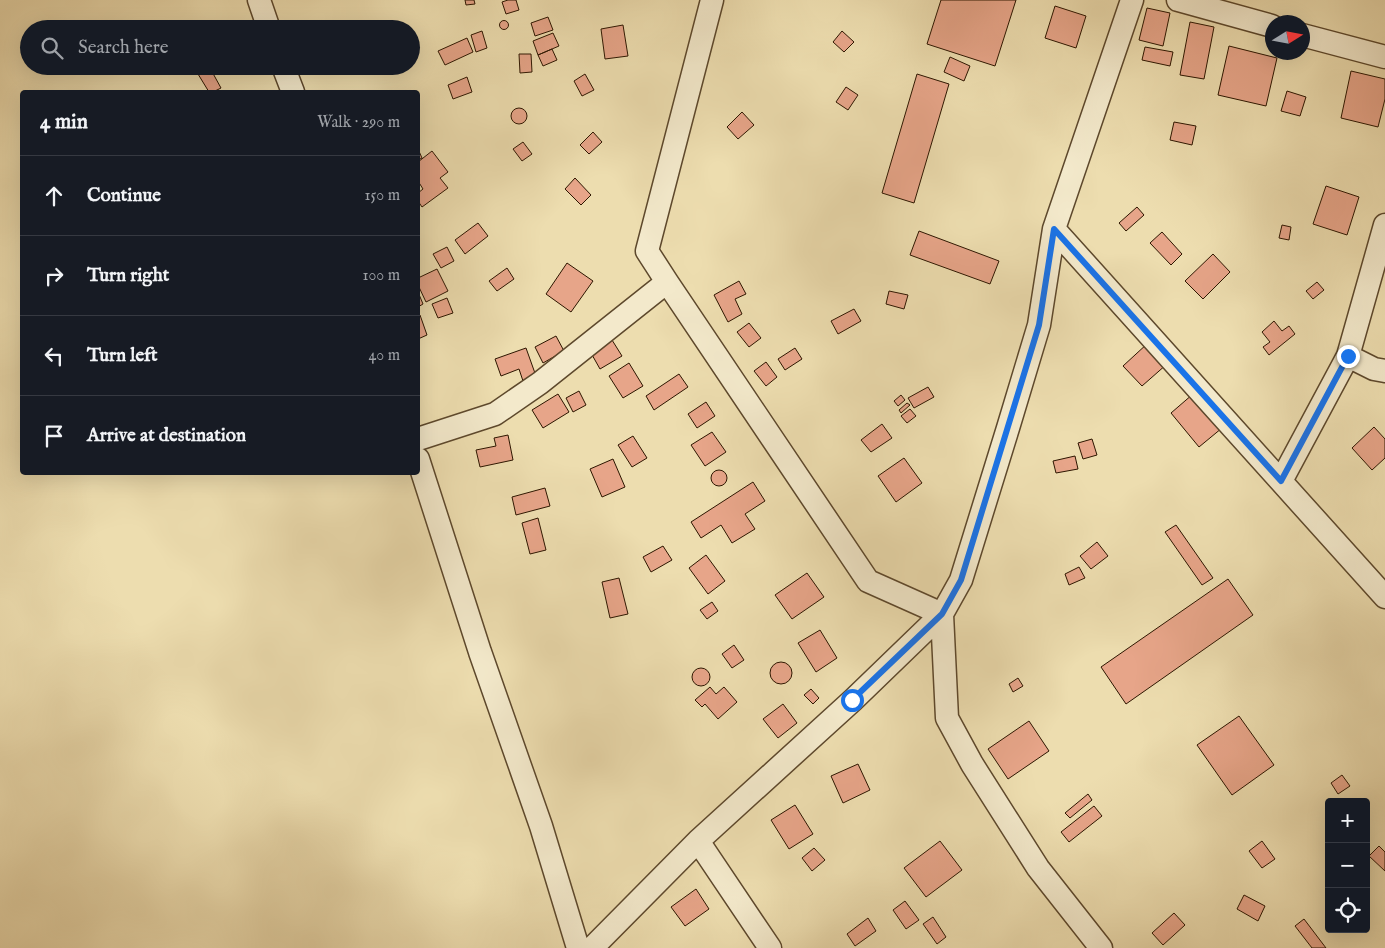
<!DOCTYPE html>
<html lang="en">
<head>
<meta charset="utf-8">
<style>
  body { margin:0; font-family:"IM FELL English",serif; background:#20242c; color:#f1f3f6 }
  .controls { position:absolute; right:15px; bottom:15px; display:grid; overflow:hidden; border-radius:5px; box-shadow:0 5px 20px #0002 }
  .controls button { width:45px; height:45px; display:grid; place-items:center; padding:0; border:0; border-bottom:1px solid #363941; background:#171b24; color:#f1f3f6; font:25px sans-serif }
  .compass { position:absolute; left:1265px; top:15px; width:45px; height:45px; border-radius:50%; background:#171b24; box-shadow:0 5px 20px #0002; rotate:79deg }
  .stop { position:absolute; width:15px; height:15px; margin:-11px; border:4px solid #1a73e8; border-radius:50%; background:#fff }
  .stop.end { background:#1a73e8; border-color:#fff; box-shadow:0 1px 5px #0008 }
  .list { margin:0; padding:0; list-style:none }
  h2 { display:flex; justify-content:space-between; align-items:center; height:65px; margin:0; padding:0 20px; font-size:21px }
  h2 small { font-size:16px; font-weight:400; color:#9ea1a6 }
  .list li { display:grid; grid-template-columns:32px 1fr auto; gap:15px; align-items:center; box-sizing:border-box; height:80px; padding:0 20px; border-top:1px solid #363941 }
  .list b { display:block; font-size:19px; white-space:nowrap }
  .list em { font-size:16px; font-style:normal; color:#9ea1a6 }
  .icon { flex:none; width:28px; height:28px; fill:none; stroke:currentColor; stroke-width:2; stroke-linecap:round; stroke-linejoin:round }
  .map { position:relative; flex:none; width:1385px; height:948px; overflow:hidden }
  .search { position:absolute; background:#171b24; box-shadow:0 5px 20px #0002; left:20px; top:20px; width:400px; height:55px; display:flex; align-items:center; gap:12px; box-sizing:border-box; padding:0 18px; border-radius:28px; color:#9ea1a6; font-size:19px }
  .panel { position:absolute; background:#171b24; box-shadow:0 5px 20px #0002; left:20px; top:90px; width:400px; height:385px; border-radius:5px }
  .map>svg:first-child { display:block }
</style>
</head>
<body>
<div class="map">
<svg width="1385" height="948" viewBox="0 0 1385 948">
  <rect width="100%" height="100%" fill="#edddaf"/>
  <filter id="stains"><feTurbulence type="fractalNoise" baseFrequency=".004" numOctaves="4"/><feColorMatrix values="0 0 0 0 .2 0 0 0 0 .09 0 0 0 0 .02 0 0 0 .5 -.17"/></filter>
  <radialGradient id="worn" r=".72"><stop offset=".6" stop-color="#630" stop-opacity="0"/><stop offset="1" stop-color="#630" stop-opacity=".3"/></radialGradient>
  <path fill="#e7a589" stroke="#2d1600" d="M465,0H474L475,4L466,5Z
    M508,0H516L519,10L506,14L502,2Z
    M941,0H1016L995,66L927,44Z
    M1055,6L1086,16L1076,48L1045,38Z
    M1147,8L1170,13L1163,46L1139,40Z
    M548,17L553,30L535,36L531,23Z
    M499.5 25a4.5 4.5 0 1 1 9 0a4.5 4.5 0 1 1-9 0Z
    M1190,22L1214,27L1204,79L1180,75Z
    M623,25L628,56L605,59L601,29Z
    M482,31L487,48L476,52L471,35Z
    M842,31L854,42L844,52L833,42Z
    M553,33L559,46L538,55L533,41Z
    M467,38L473,52L445,65L438,51Z
    M1229,46L1277,58L1266,106L1218,95Z
    M1145,47L1173,52L1170,66L1142,60Z
    M552,49L557,60L543,66L538,55Z
    M519,54H531L532,72L520,73Z
    M950,57L970,66L964,81L944,72Z
    M210,68L221,88L213,92H209L198,74Z
    M1351,71L1385,79V99L1378,127L1341,118Z
    M585,74L594,90L582,96L574,81Z
    M917,74L949,84L914,203L882,193Z
    M467,77L472,92L453,99L448,85Z
    M846,87L858,95L848,110L836,102Z
    M1287,91L1306,97L1300,116L1281,111Z
    M511 116a8 8 0 1 1 16 0a8 8 0 1 1-16 0Z
    M742,112L754,125L738,139L727,127Z
    M1174,122L1196,126L1192,145L1170,140Z
    M593,132L602,142L589,154L580,145Z
    M523,142L532,154L522,161L513,149Z
    M418,149L422,158L418,160Z
    M432,151L448,172L440,178L448,188L422,207L418,201V193L423,189L418,181V162Z
    M575,178L591,195L581,205L565,189Z
    M1326,186L1359,197L1347,235L1313,224Z
    M1137,207L1144,215L1126,231L1119,223Z
    M478,223L488,236L465,254L455,240Z
    M1282,225L1291,227L1289,240L1279,238Z
    M919,231L999,261L990,284L910,255Z
    M1162,232L1182,254L1171,265L1150,243Z
    M447,247L454,261L441,268L433,254Z
    M1213,254L1230,272L1203,299L1185,281Z
    M567,263L593,281L571,312L546,294Z
    M507,268L514,279L497,291L489,281Z
    M437,269L448,291L426,302L418,285V278Z
    M739,281L746,294L735,299L742,314L728,322L714,295Z
    M1317,282L1324,290L1313,299L1306,291Z
    M889,291L908,295L904,309L886,304Z
    M418,292L423,304L418,307Z
    M447,298L453,313L438,318L432,304Z
    M854,309L861,321L838,334L831,321Z
    M420,315L427,335L418,339V316Z
    M1274,321L1282,331L1289,326L1295,334L1269,355L1263,347L1270,342L1262,332Z
    M749,323L761,338L749,347L737,332Z
    M556,336L564,351L543,363L535,347Z
    M612,340L622,356L600,369L591,353Z
    M1148,343L1167,364L1142,386L1123,366Z
    M526,348L536,376L523,381L519,369L501,376L495,359Z
    M795,348L802,359L785,370L778,359Z
    M766,362L777,377L766,386L754,371Z
    M629,363L643,386L623,398L609,376Z
    M679,374L688,387L654,410L646,396Z
    M928,387L934,397L914,408L908,398Z
    M579,391L586,405L573,412L566,398Z
    M558,394L569,412L543,428L532,410Z
    M1193,394L1222,428L1199,447L1171,413Z
    M901,395L905,400L898,406L894,401Z
    M706,402L715,416L697,428L688,414Z
    M907,403L910,405L901,413L899,410Z
    M910,409L916,416L907,423L901,416Z
    M882,424L892,438L871,452L861,440Z
    M1374,427L1385,439V458L1372,470L1352,448Z
    M712,432L726,452L705,466L691,445Z
    M508,435L513,460L480,467L476,450L496,446L494,438Z
    M633,436L647,458L632,467L618,445Z
    M1092,439L1097,455L1083,459L1078,443Z
    M1075,456L1078,469L1056,473L1053,461Z
    M904,458L922,483L896,502L878,476Z
    M613,459L625,487L602,497L590,469Z
    M711 478a8 8 0 1 1 16 0a8 8 0 1 1-16 0Z
    M753,482L765,501L745,514L755,529L732,543L721,525L701,538L691,522Z
    M545,488L550,506L516,515L512,497Z
    M538,518L546,550L530,554L522,523Z
    M1176,525L1213,578L1202,585L1165,532Z
    M1097,542L1108,556L1091,569L1080,556Z
    M663,546L672,560L651,572L643,557Z
    M706,555L725,581L708,594L689,568Z
    M1079,567L1085,578L1069,585L1065,574Z
    M807,573L824,597L792,619L775,595Z
    M619,578L628,614L610,618L602,582Z
    M1228,579L1253,615L1126,704L1101,667Z
    M712,602L718,611L707,619L700,610Z
    M820,630L837,658L816,672L798,643Z
    M734,645L744,660L732,668L722,654Z
    M770 673a11 11 0 1 1 22 0a11 11 0 1 1-22 0Z
    M692 677a9 9 0 1 1 18 0a9 9 0 1 1-18 0Z
    M1018,678L1023,686L1013,692L1009,684Z
    M710,687L716,694L724,687L737,702L718,719L705,704L702,707L695,700Z
    M811,689L819,698L813,704L804,695Z
    M783,704L797,723L778,738L763,719Z
    M1239,716L1274,765L1232,795L1197,745Z
    M1029,721L1049,751L1008,779L988,749Z
    M858,764L870,790L843,803L831,776Z
    M1342,775L1350,786L1338,794L1331,783Z
    M1088,794L1092,800L1070,818L1065,813Z
    M795,805L813,834L789,849L771,820Z
    M1094,806L1102,816L1069,842L1061,832Z
    M940,841L962,870L926,897L904,868Z
    M1262,841L1275,859L1262,868L1249,851Z
    M1379,846L1385,852V871L1369,856Z
    M814,848L825,860L812,871L802,858Z
    M696,889L709,909L685,926L671,907Z
    M1244,895L1265,906L1258,921L1237,909Z
    M905,901L919,920L906,929L893,910Z
    M1174,913L1185,925L1163,945L1152,933Z
    M933,917L946,937L937,944L923,924Z
    M868,918L876,931L855,946L847,934Z
    M1304,919L1326,948H1312L1295,926Z"/>
  <g fill="none" stroke-linecap="round" stroke-linejoin="round">
    <g stroke="#5d482c" stroke-width="25">
      <path id="minor" d="M259,0L269,29
        M712,0L647,251L667,282L868,581L942,614L947,718L972,764L1038,868L1101,948
        M1178,0L1272,26
        M1302,35L1385,57
        M283,66L293,92
        M1385,225L1348,356L1374,369L1385,371
        M1054,229L1385,597
        M418,439L495,414L540,383L667,282
        M418,459L480,652L541,826L578,948
        M1281,481L1348,356
        M698,841L770,948
        M592,948L698,841L853,700L942,614L961,580L1008,428L1039,325L1054,229L1132,0"/>
    </g>
    <use href="#minor" stroke="#f3e9cb" stroke-width="22"/>
  </g>
  <g fill="none" stroke-linecap="round" stroke-linejoin="round">
    <path stroke="#1a73e8" stroke-width="6" d="M852,700L942,614L961,580L1039,325L1054,229L1281,481L1348,356"/>
  </g>
  <rect width="100%" height="100%" filter="url(#stains)"/>
  <rect width="100%" height="100%" fill="url(#worn)"/>
</svg>
<div class="controls">
<button>+</button>
<button>−</button>
<button><svg class="icon" aria-label="locate" viewBox="0 0 24 24"><circle cx="12" cy="12" r="6"/><path d="M12 2v4M12 18v4M2 12h4M18 12h4"/></svg></button>
</div>
<svg class="compass" viewBox="-18 -18 36 36"><path d="M0-13l5 13h-10z" fill="#e53935"/><path d="M0 13l5-13h-10z" fill="#9ea1a6"/></svg>
<div class="stop" style="left:852px;top:700px"></div>
<div class="stop end" style="left:1348px;top:356px"></div>
<div class="search"><svg class="icon" aria-label="search" viewBox="0 0 24 24"><circle cx="10" cy="10" r="6"/><path d="M15 15l6 6"/></svg>Search here</div>
<section class="panel">
<h2>4 min<small>Walk · 290 m</small></h2>
<ul class="list">
<li><svg class="icon" aria-label="ahead" viewBox="0 0 24 24"><path d="M12 20V5M6 11l6-6 6 6"/></svg><div><b>Continue</b></div><em>150 m</em></li>
<li><svg class="icon" aria-label="right" viewBox="0 0 24 24"><path d="M7 20v-9h11M14 6l5 5-5 5"/></svg><div><b>Turn right</b></div><em>100 m</em></li>
<li><svg class="icon" aria-label="left" viewBox="0 0 24 24"><path d="M17 20v-9H6M10 6l-5 5 5 5"/></svg><div><b>Turn left</b></div><em>40 m</em></li>
<li><svg class="icon" aria-label="arrive" viewBox="0 0 24 24"><path d="M6 21V4h12l-3 4 3 4H6"/></svg><div><b>Arrive at destination</b></div></li>
</ul>
</section>
</div>
</body>
</html>
